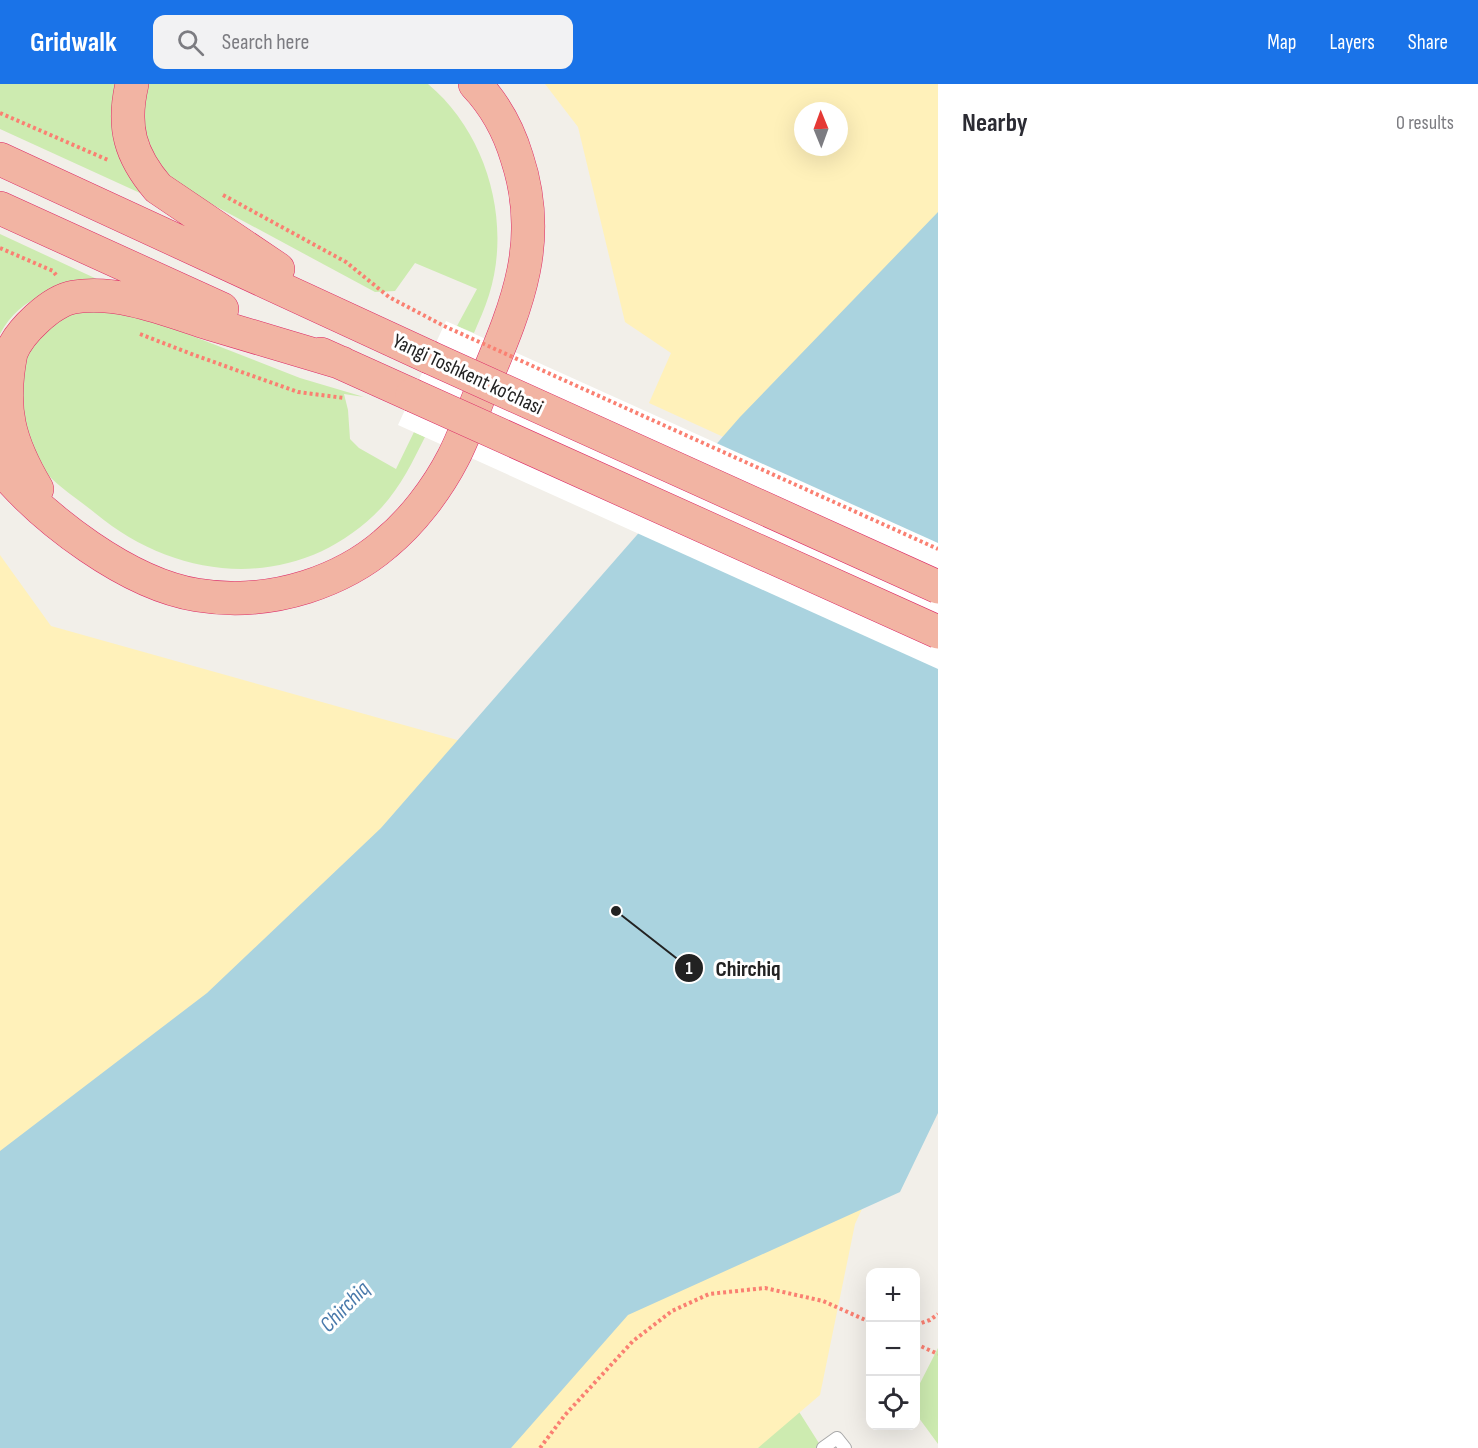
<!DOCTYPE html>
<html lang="en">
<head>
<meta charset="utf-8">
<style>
  body { margin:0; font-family:"Sofia Sans Condensed",sans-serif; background:#f2f2f3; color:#2b2b33 }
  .controls { position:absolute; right:18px; bottom:18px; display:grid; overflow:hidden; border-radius:12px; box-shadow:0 6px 24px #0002 }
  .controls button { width:54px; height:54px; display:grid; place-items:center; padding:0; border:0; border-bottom:2px solid #e1e1e2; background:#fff; color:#2b2b33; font:30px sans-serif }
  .compass { position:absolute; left:794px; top:18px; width:54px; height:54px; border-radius:50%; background:#fff; box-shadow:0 6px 24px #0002; rotate:359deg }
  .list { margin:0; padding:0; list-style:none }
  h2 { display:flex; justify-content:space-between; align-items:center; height:78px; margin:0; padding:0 24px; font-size:26px }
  h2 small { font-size:20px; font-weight:400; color:#7c7c81 }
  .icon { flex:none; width:33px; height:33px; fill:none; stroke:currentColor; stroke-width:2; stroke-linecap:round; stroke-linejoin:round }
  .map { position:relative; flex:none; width:938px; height:1364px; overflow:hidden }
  header { display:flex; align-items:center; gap:36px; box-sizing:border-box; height:84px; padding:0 30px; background:#1a73e8; color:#fff }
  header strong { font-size:28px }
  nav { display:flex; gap:33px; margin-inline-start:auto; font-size:21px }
  .search { width:420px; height:54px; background:#f2f2f3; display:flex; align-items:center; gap:15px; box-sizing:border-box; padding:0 21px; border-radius:12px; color:#7c7c81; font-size:22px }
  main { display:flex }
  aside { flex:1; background:#fff }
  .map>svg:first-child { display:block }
</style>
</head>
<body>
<header>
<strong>Gridwalk</strong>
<div class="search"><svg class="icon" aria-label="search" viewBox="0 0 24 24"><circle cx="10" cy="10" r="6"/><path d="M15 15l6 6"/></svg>Search here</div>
<nav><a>Map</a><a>Layers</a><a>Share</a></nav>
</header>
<main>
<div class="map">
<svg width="938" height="1364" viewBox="0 0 938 1364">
  <rect width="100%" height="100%" fill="#f2efe9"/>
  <path fill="#cdebb0" d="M0,0H116L151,114L0,45Z
    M143,0H428C487,49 512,138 489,211C485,224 479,237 474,249L457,242L477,205L415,179L395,207L375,208L193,110L165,89L155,78L139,33Z
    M0,150L99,196C58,206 22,209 0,250Z
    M95,225L154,237L300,294L364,313L344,310L348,326L350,355L359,364L396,385L414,348L425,353C413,377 401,402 382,423C302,508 181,501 95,429C73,411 42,393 30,366C27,360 26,351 25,344C21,326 18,308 14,290L45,242L82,226Z
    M938,1264V1360L916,1330V1307Z
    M784,1304L822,1364H725Z"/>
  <path fill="#fff1ba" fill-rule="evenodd" d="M545,0H938V451L649,319L671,269L625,238L578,43ZM803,27H839V63H803Z
    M0,471L51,542L938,791V962L855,1140L820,1311L758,1364H0Z"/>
  <path fill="#aad3df" d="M938,128V1029L900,1108L628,1231L511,1364H0V1067L207,909L381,744L740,333Z"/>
  <path fill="#fff" d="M446,237L938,459V585L398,341Z"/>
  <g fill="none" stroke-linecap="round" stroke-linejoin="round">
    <g stroke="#a9a9a9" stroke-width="14">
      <path id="service" d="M823,1364L837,1354L845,1364"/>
    </g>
    <g stroke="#dc2a67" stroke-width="34">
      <path id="trunk" d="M132,0C122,43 130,71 158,104L278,185
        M0,75L429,273
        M0,124L222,225
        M321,270L412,311
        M0,383C44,436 128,500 197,511C233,517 271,514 306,503C334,494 362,480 385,460C412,438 437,405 453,374C466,349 475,321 486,295C518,219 544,156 517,74C509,47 495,21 475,0
        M37,405C9,358 0,325 11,269C19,248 51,217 74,213C120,206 167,226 211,240C255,253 298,266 342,279"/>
    </g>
    <path stroke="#fa8072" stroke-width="4" stroke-dasharray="3 3" stroke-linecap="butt" d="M0,29L108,76
      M223,111L346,178L389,213L444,242
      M0,164L53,187L56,191
      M140,250L194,271L298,308L344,314
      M916,1241L930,1236L938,1230
      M916,1260L938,1270
      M540,1364L565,1331L633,1257L672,1227L709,1210L765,1204L823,1217L870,1238"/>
    <use href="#service" stroke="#fff" stroke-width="12"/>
    <use href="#trunk" stroke="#f2b4a3" stroke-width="33"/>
    <g stroke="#dc2a67" stroke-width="34" stroke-linecap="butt">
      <path id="trunk-bridge" d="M429,273L938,503
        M412,311L938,548"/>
    </g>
    <path stroke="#fa8072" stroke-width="4" stroke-dasharray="3 3" stroke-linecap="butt" d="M444,242L938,465"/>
    <use href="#trunk-bridge" stroke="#f2b4a3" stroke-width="33"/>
  </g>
  <g text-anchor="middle" stroke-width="6" stroke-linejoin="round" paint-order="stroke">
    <g font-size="21" fill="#222" stroke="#fff">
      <text transform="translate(468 290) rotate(25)" y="7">Yangi Toshkent ko‘chasi</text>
    </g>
    <g font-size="22" font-style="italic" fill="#4a7aab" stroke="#fff">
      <text transform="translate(344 1222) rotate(-46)" y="8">Chirchiq</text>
    </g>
  </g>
  <path fill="none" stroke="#222" stroke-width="2" d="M616 827L689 884"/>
  <g fill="#222" stroke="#fff" stroke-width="2">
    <circle cx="616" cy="827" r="6"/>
    <circle cx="689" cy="884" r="15"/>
  </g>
  <g font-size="18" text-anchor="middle" font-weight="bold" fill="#fff">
    <text x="689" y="890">1</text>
  </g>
  <g font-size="22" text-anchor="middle" font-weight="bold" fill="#222" stroke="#fff" stroke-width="6" stroke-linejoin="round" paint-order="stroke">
    <text x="748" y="892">Chirchiq</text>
  </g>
</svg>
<div class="controls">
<button>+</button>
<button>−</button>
<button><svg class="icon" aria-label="locate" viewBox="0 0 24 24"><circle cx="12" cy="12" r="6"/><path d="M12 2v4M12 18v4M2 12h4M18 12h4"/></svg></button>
</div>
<svg class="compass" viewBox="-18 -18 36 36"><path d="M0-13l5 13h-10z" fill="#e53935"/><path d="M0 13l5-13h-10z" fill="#7c7c81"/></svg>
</div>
<aside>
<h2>Nearby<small>0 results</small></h2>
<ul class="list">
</ul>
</aside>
</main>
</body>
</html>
